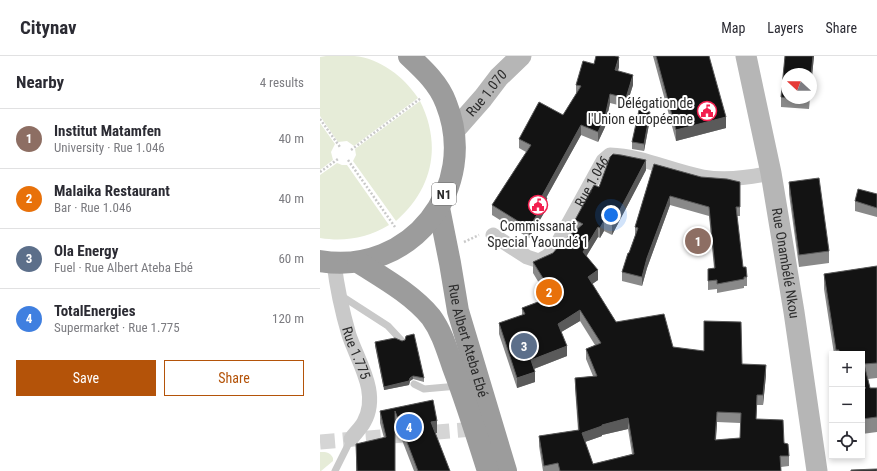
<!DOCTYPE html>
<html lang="en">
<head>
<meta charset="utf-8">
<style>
  body { margin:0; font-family:"Roboto Condensed",sans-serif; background:#f2f2f3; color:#2b2b33 }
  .controls { position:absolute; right:12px; bottom:12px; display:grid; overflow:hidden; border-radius:0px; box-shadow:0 2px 6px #0003 }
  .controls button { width:36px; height:36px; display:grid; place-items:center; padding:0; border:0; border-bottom:1px solid #e1e1e2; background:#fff; color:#2b2b33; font:20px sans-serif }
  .compass { position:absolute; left:461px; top:12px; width:36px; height:36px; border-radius:50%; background:#fff; box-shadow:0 2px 6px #0003; rotate:291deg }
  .you { position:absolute; left:291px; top:159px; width:14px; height:14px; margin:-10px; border:3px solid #fff; border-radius:50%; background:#1a73e8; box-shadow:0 0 0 6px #1a73e833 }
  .badge { display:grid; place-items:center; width:26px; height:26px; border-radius:50%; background:#b45309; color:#fff; font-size:13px; font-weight:700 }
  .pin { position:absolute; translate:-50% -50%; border:2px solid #fff; box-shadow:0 1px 4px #0006 }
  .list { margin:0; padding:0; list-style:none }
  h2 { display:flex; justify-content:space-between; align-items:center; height:52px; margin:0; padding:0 16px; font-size:17px }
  h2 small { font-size:13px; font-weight:400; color:#7c7c81 }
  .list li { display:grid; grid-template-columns:26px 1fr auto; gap:12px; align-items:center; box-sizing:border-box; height:60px; padding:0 16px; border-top:1px solid #e1e1e2 }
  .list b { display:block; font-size:15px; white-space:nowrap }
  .list p { margin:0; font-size:13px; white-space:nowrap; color:#7c7c81 }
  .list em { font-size:13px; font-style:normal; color:#7c7c81 }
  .actions { display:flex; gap:8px; padding:12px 16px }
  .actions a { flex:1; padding:9px 0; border:1px solid #b45309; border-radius:0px; text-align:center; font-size:14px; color:#b45309 }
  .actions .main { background:#b45309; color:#fff }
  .icon { flex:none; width:22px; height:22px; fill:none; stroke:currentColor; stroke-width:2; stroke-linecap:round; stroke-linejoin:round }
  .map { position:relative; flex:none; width:557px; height:415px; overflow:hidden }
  header { display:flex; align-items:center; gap:24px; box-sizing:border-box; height:56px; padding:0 20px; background:#fff; border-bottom:1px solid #e1e1e2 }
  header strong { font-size:19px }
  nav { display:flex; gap:22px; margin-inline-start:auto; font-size:14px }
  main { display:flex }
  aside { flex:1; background:#fff }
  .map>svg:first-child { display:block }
</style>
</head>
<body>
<header>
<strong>Citynav</strong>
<nav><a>Map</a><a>Layers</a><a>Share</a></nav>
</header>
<main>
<aside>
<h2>Nearby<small>4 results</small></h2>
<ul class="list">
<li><span class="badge" style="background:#8d6e63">1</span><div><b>Institut Matamfen</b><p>University · Rue 1.046</p></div><em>40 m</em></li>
<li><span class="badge" style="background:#e8710a">2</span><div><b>Malaika Restaurant</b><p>Bar · Rue 1.046</p></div><em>40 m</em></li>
<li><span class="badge" style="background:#5c6f8a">3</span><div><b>Ola Energy</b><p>Fuel · Rue Albert Ateba Ebé</p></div><em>60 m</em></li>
<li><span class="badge" style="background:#3f7fe0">4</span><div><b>TotalEnergies</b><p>Supermarket · Rue 1.775</p></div><em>120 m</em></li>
</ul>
<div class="actions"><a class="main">Save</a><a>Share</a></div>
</aside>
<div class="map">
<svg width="557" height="415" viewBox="0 0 557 415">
  <rect width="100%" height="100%" fill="#fff"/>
  <path fill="#e6ecd8" d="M6,0C15,0 25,0 34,0C60,2 84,21 98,42L34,90L27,85L18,86L0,60V1Z
    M100,45C122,89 113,133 76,165L33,105L36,99L35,93Z
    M0,67L15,88L11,96L13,104L0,114Z
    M17,107L22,109H27L69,169C47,182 25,186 0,182V119Z
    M0,396C6,396 10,396 13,402V405L1,415H0Z"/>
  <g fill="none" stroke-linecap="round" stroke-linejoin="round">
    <path stroke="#d5d5d5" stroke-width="15" stroke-dasharray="15 8" stroke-linecap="butt" d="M0,386L154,373"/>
    <path stroke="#c9c9c9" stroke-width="2.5" stroke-dasharray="2 2" stroke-linecap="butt" d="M0,63L20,91
      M31,94L101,42
      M28,104L75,171
      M0,116L18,103
      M144,186L159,179"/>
    <path stroke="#c9c9c9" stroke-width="7" d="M20,239L68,270L81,284
      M94,328L104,333L138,330
      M15,415L31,383"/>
    <g stroke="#c9c9c9" stroke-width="15">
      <path id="s1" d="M173,179L207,201L219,205L228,200L235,192L283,105L290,99C322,100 351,115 383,121C406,125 428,122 451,117"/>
      <path id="s2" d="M14,207C17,232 22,255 29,279C38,306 60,337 44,366C41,372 35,377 31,383"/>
    </g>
    <g stroke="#b6b6b6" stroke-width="21">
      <path id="s3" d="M426,0L451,117L474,256L497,415"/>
      <path id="s4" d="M134,75L163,42L179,21L201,0"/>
    </g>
    <g stroke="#9c9c9c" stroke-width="22">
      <path id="s5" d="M119,152L130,207L138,255L186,415"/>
      <path d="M0,205C91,220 160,132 126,47C119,28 104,14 89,0"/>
      <path d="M38,206C63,222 92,238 111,261C122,276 127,294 133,311C146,345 157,380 168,415"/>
    </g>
  </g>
  <path fill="#898989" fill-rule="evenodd" d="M333,0H389L406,72L356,85Z
    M465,0H494L491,30V18H467V42H490L489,53L461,51V41Z
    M274,8L299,11L298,15L313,29L306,51L290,47L285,71L278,86L261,79L226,142L227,152L209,182L172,159V149L206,96L199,92V83L243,59L256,38V29Z
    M330,63L324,95L312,93V86Z
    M334,108L381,121L420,126V160H417L423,211L427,221V230H424V232L397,237V233L388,234V213L394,212L389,160L350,149L327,212L322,230L302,225V216L315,180V171Z
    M326,114L292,179L284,175L280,182L278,181L266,200L278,224L272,228L296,266L353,291L422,308L446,319L443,349H437L436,363L464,387L469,400V410L461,411V415H223L219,390V380L258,374L255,332V322L273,320L266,303V293L275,289L260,265L241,276L247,300L214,313L215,326L197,332L179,278V267L202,259V252L228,242L213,217V206L233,197L255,175V164L279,131ZM397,366L420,367V382L396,384ZM308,373L312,398L273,408L265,386L282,380V379Z
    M469,126L509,195V207L479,211L469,138Z
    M557,138V161L535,155V145Z
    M557,210V322L548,323L550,332H557V376L542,378V298H514L504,233V218Z
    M55,286L104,322V326L93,323L90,325L89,329L64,334L55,290Z
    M113,344L117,377H115L130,415H94L75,366V415H36V388L64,382L60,367V355Z
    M525,400H538V401L525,403Z"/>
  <path fill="#5a5a5a" d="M493,0H494L491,30V20Z
    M299,1V11L295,24V14Z
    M313,19V29L306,51V42Z
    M290,38V47L285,71L278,86V76Z
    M330,56V63L324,95V88Z
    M406,61V72L356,85V74Z
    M261,69V79L222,149V140Z
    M326,104V114L292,179V169Z
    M350,140V149L327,212L322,230V221L327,202Z
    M227,142V152L209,182V172Z
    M284,165V175L280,182V172Z
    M278,171V181L263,206V196Z
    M278,214V224L268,231V221Z
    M260,254V265L238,278V268Z
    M247,290V300L211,314V304Z
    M446,309V319L443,349V339Z
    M215,316V326L197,332V322Z
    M93,320V323L90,325L89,329L64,334V331L90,322Z
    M397,356V366L395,394V384Z
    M308,362V373L282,379V380L262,387V377L282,369Z
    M117,365V377L111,378V366Z"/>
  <path fill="#131313" stroke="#5a5a5a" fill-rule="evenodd" d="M276,0H295L299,1L295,14L313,19L306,42L290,38L285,61L278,76L261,69L222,140L227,142L209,172L172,149L211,89L199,83L219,46L243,59L261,30L256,29L263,5L274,8Z
    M336,0H389L406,61L356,74Z
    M465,0H493L491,20V18H467V42L461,41Z
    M472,42H489V43Z
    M319,54L330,56L324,88L312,86Z
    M293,98L301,99L326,104L292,169L284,165L280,172L278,171L263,196L278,214L268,221L296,266L344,258L353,291L384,295V265L421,266L422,308L446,309L443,339H437L436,363L463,364L464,387L468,388L469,400H460L461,415H240L238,407L224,410L219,380L259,374L255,322L277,320L266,293L281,287L260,254L238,268L247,290L211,304L215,316L197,322L179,267L205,258L202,252L234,240L213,206L233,197L244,184L263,168L255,164L274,129L279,131L290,101ZM397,356L421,357L420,382L395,384ZM308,362L314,398L273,408L262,377L282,370V369Z
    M334,108L381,121L407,123L420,126V151H416L423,211H426L427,221H424V223L397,228V224L388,225V213L395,212L389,151L350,140L327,202L322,221L302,216L308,197H309L318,172L315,171Z
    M499,122L509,195L479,199L469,126Z
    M538,133L557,138V152L535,145Z
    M557,210V307L544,308L550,332H557V361L542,363V333L546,332L542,329V298H519V294H516L504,218Z
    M94,278L104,322L93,320L90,322L89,325L64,331L55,286L75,282L82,285L85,284L86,280Z
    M113,344L117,365L111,366L130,415H98L75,355V415H37L36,388L66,381L60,355Z
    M557,413V415H531V414Z"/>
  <defs>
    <g id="civic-ring" transform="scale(1)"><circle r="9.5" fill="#fff" stroke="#f31f4f" stroke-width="1.5"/><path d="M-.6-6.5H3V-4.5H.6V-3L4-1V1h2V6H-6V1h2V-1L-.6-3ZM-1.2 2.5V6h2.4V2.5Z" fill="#f31f4f"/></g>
  </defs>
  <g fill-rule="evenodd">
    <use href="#civic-ring" x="387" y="55"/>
    <use href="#civic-ring" x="218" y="149"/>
  </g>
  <g text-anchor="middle" stroke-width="4" stroke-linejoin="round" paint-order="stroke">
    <rect fill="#fff" stroke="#6b6b6b" stroke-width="1" x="112" y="127" width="24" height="22" rx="3"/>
    <g font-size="13" font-weight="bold" fill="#2c2c2c">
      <text x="124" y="143">N1</text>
    </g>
    <g font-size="14" fill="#2c2c2c" stroke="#fff">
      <text dy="5" stroke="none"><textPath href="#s4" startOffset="50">Rue 1.070</textPath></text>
      <text dy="5" stroke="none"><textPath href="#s1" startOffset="150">Rue 1.046</textPath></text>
      <text dy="5" stroke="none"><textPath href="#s3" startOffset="211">Rue Onambélé Nkou</textPath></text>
      <text dy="5" stroke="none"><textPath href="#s5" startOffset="136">Rue Albert Ateba Ebé</textPath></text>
      <text dy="5" stroke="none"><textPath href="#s2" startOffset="93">Rue 1.775</textPath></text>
    </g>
    <g font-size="14" fill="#2c2c2c" stroke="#fff" text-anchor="end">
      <text x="373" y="52">Délégation de<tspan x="373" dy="16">l'Union européenne</tspan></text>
      <text x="218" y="175" text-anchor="middle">Commissanat<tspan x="218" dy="16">Special Yaoundé 1</tspan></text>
    </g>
  </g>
</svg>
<div class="controls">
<button>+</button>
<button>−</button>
<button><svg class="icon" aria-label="locate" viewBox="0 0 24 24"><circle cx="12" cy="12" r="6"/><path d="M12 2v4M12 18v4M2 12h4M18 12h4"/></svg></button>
</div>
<svg class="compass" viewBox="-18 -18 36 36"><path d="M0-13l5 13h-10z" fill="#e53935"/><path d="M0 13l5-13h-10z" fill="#7c7c81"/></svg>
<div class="you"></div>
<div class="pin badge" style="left:378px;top:185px;background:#8d6e63">1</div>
<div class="pin badge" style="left:229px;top:236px;background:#e8710a">2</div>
<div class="pin badge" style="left:204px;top:290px;background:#5c6f8a">3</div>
<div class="pin badge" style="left:89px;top:371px;background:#3f7fe0">4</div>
</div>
</main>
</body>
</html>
